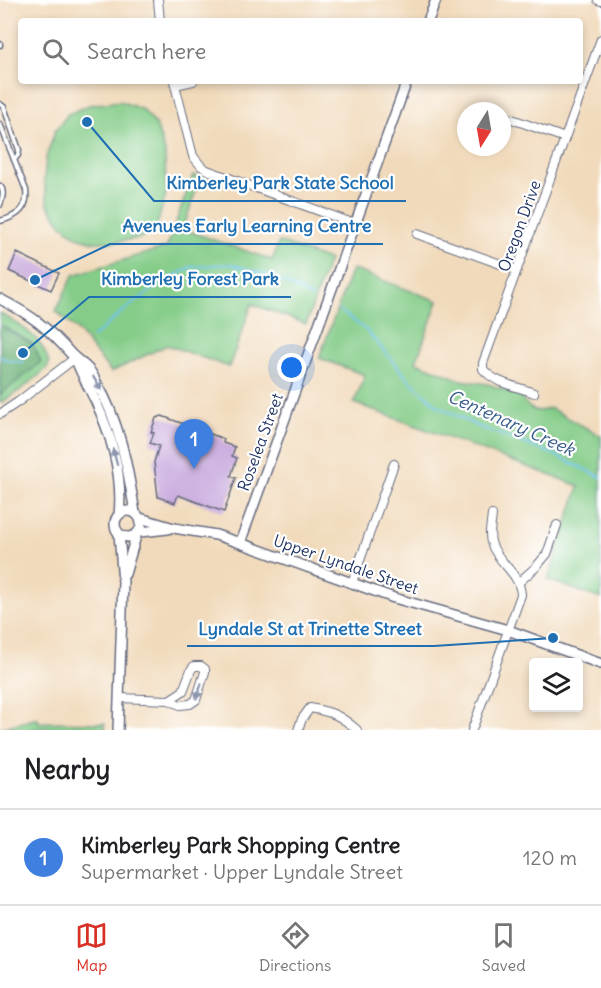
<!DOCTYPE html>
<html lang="en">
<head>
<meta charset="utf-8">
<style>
  body { margin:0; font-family:Delius,sans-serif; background:#f6f6f6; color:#202124 }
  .controls { position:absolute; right:18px; bottom:18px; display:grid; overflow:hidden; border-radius:6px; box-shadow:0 3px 9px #0003 }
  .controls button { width:54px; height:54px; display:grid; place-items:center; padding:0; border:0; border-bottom:2px solid #e0e0e0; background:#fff; color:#202124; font:30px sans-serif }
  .compass { position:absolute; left:457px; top:102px; width:54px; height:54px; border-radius:50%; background:#fff; box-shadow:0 3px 9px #0003; rotate:191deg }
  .you { position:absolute; left:292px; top:368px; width:21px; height:21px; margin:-15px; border:4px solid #fff; border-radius:50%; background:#1a73e8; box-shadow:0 0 0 9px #1a73e833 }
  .badge { display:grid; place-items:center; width:39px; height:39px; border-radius:50%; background:#d93025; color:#fff; font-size:20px; font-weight:700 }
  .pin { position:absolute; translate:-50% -50px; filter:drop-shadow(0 2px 3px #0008) }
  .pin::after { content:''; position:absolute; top:32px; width:21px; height:18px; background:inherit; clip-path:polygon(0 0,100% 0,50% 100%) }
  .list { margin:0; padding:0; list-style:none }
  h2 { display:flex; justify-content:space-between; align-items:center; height:78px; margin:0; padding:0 24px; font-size:26px }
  h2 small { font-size:20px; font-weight:400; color:#757577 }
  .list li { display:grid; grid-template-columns:39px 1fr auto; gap:18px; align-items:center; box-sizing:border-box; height:96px; padding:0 24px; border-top:2px solid #e0e0e0 }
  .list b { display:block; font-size:22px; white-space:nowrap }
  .list p { margin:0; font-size:20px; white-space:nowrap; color:#757577 }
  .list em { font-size:20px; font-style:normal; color:#757577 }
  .icon { flex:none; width:33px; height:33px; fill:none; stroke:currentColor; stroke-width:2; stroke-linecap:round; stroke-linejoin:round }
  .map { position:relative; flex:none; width:601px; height:730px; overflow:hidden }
  .search { position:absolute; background:#fff; box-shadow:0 3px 9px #0003; left:18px; right:18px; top:18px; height:66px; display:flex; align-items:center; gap:15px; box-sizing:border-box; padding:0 21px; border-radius:6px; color:#757577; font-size:22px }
  .sheet { height:174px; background:#fff }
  nav { display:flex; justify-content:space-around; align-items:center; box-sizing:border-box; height:84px; border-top:2px solid #e0e0e0; background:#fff; font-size:16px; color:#757577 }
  nav a { display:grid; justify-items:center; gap:3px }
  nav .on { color:#d93025 }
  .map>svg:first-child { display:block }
</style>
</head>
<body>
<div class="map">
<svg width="601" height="730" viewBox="0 0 601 730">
  <rect width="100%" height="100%" fill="#fff"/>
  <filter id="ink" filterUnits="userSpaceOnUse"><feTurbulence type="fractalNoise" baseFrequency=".0167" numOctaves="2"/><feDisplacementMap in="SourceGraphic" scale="12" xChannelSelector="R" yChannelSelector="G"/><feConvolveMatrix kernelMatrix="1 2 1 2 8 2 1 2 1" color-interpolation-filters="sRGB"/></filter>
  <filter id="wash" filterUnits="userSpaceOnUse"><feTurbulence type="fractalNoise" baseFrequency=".008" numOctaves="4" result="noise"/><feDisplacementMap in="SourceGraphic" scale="24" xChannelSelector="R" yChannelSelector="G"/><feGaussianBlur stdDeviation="1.35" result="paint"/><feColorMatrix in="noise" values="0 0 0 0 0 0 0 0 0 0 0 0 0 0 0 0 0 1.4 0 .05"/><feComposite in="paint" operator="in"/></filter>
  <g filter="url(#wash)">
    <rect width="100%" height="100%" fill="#f1dabb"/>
    <path fill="#84cc88" stroke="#507e73" stroke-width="1.5" d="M120,101L143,110L156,125L165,152L166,194L157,225L141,238L115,242H94L77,237L61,224L48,205L44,180L46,158L55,131L68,114L89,105Z
      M193,175L200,178L183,229L272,260L279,242L329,260L306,324L252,304L229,367L167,345L111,372L77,330L56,311L73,275L167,247Z
      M352,269L438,301L416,362L461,380L488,384L521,396C528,410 536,414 550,408L601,436V599L548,580L579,486L354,403L365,375L319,358Z
      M0,313C18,324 40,336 47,357C48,360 50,362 48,366C44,374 9,398 0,403Z
      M38,718V722L105,723V730L39,728L30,730H0V728Z"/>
    <path fill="#6bb074" stroke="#437069" stroke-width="1.5" d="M0,325L33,344L41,362L0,395Z"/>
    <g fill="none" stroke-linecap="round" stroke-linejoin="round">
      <path stroke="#70c3ec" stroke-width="2" d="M339,310L366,330L407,378L438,406L477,426L553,454L601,477
        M93,337L122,312L161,283L191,267L230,264L269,275L312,297
        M0,357L10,361L24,362"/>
    </g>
    <g id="blocks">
      <path fill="#c6a6dc" d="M17,253L59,273L51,290L9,271Z
        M162,416L224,439L223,443L235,447L232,456L237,458L231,476L236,478L224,512L178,495L175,503L158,497L154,462L159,446L150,443L154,433L151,432L156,418Z"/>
    </g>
  </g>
  <g filter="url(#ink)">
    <use href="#blocks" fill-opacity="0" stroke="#666b7f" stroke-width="1.5"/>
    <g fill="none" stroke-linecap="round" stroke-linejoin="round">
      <g stroke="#666b7f" stroke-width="7">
        <path id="service" d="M0,44V45
          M0,104L4,107L19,150L18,155L14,160
          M0,124L26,190C29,209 16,217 0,221
          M0,186C5,191 2,199 0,205"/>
      </g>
      <g stroke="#666b7f" stroke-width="10">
        <path id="minor" d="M158,0L160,21
          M598,0L601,1
          M174,81L193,156L201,166L207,170L355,224
          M175,85L193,81
          M509,118L565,138
          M417,234L517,270
          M534,393C517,386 495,384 483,369V363L601,39
          M0,414L18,402L75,358
          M352,583L394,464
          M518,583L536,567L547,554L557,525
          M119,698L169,700L180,705L190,704L196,700L205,672V669L201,666H194L191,670L183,691L169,700
          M298,730L302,719L310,708C332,712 340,715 357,730
          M472,730L521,595C520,573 499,564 492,545C488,536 491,525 492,515"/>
      </g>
      <g stroke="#666b7f" stroke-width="12">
        <path id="tertiary" d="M428,21L436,0
          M0,299C33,316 48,328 72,355C77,360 84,364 89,370C92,373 94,378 96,382C120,421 128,469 135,513
          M76,360C82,375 89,388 96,402C112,437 123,476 119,515
          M115 524a13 13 0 1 1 26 0a13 13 0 1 1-26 0Z
          M140,518L174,528L216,535L240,543L394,598L508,630L601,664
          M140,532L168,529
          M240,543L407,81
          M125,574L136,536
          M118,730L123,582L119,534"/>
      </g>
      <use href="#service" stroke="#fff" stroke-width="4"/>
      <use href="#minor" stroke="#fff" stroke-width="8"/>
      <use href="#tertiary" stroke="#fff" stroke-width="9"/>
    </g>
    <defs><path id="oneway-solid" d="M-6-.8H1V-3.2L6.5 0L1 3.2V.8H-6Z" transform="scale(1.5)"/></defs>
    <g fill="#8d97ae">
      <use href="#oneway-solid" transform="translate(97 383) rotate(59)"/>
      <use href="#oneway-solid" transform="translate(115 457) rotate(-105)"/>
      <use href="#oneway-solid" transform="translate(199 691) rotate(109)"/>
    </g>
  </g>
  <g text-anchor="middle" stroke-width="4.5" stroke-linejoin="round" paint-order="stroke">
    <g font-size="16" fill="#1b2f5e" stroke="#fff">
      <text transform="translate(519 226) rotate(-70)" y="6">Oregon Drive</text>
      <text transform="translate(260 442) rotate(-70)" y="6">Roselea Street</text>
      <text transform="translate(346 564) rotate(19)" y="6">Upper Lyndale Street</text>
    </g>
    <g font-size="18" font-style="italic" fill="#355b89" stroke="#fff">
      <text transform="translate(511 423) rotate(24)" y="6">Centenary Creek</text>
    </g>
  </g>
  <path fill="none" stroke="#1f6fb2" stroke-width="2" d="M87 122L154 201H406M35 280L110 244H383M23 353L89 297H291M553 638L434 646H187"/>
  <g fill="#1f6fb2" stroke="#fff" stroke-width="2">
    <circle cx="87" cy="122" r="6"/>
    <circle cx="35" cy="280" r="6"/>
    <circle cx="23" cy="353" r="6"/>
    <circle cx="553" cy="638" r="6"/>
  </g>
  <g font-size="18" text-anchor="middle" font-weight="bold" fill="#1f6fb2" stroke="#fff" stroke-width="4.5" stroke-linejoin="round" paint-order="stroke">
    <text x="280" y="189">Kimberley Park State School</text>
    <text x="247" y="232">Avenues Early Learning Centre</text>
    <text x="190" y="285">Kimberley Forest Park</text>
    <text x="310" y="635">Lyndale St at Trinette Street</text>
  </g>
</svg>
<div class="controls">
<button><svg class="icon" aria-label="layers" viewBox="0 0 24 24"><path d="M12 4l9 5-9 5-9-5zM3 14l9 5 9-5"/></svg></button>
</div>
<svg class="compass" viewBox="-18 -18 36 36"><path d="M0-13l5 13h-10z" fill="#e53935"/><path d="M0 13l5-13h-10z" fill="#757577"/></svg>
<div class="you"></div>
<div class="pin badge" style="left:194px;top:469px;background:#3f7fe0">1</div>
<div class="search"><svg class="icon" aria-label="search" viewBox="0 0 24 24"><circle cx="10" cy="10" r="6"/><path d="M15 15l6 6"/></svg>Search here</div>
</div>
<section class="sheet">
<h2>Nearby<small></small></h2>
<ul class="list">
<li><span class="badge" style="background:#3f7fe0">1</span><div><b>Kimberley Park Shopping Centre</b><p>Supermarket · Upper Lyndale Street</p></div><em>120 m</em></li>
</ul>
</section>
<nav>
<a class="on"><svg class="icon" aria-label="map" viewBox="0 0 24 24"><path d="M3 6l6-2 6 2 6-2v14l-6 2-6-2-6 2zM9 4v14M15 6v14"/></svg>Map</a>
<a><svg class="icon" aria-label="directions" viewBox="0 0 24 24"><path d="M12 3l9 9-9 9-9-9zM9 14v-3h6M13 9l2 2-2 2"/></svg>Directions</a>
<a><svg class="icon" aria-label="saved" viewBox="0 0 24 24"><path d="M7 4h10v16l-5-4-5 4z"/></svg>Saved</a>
</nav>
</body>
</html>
